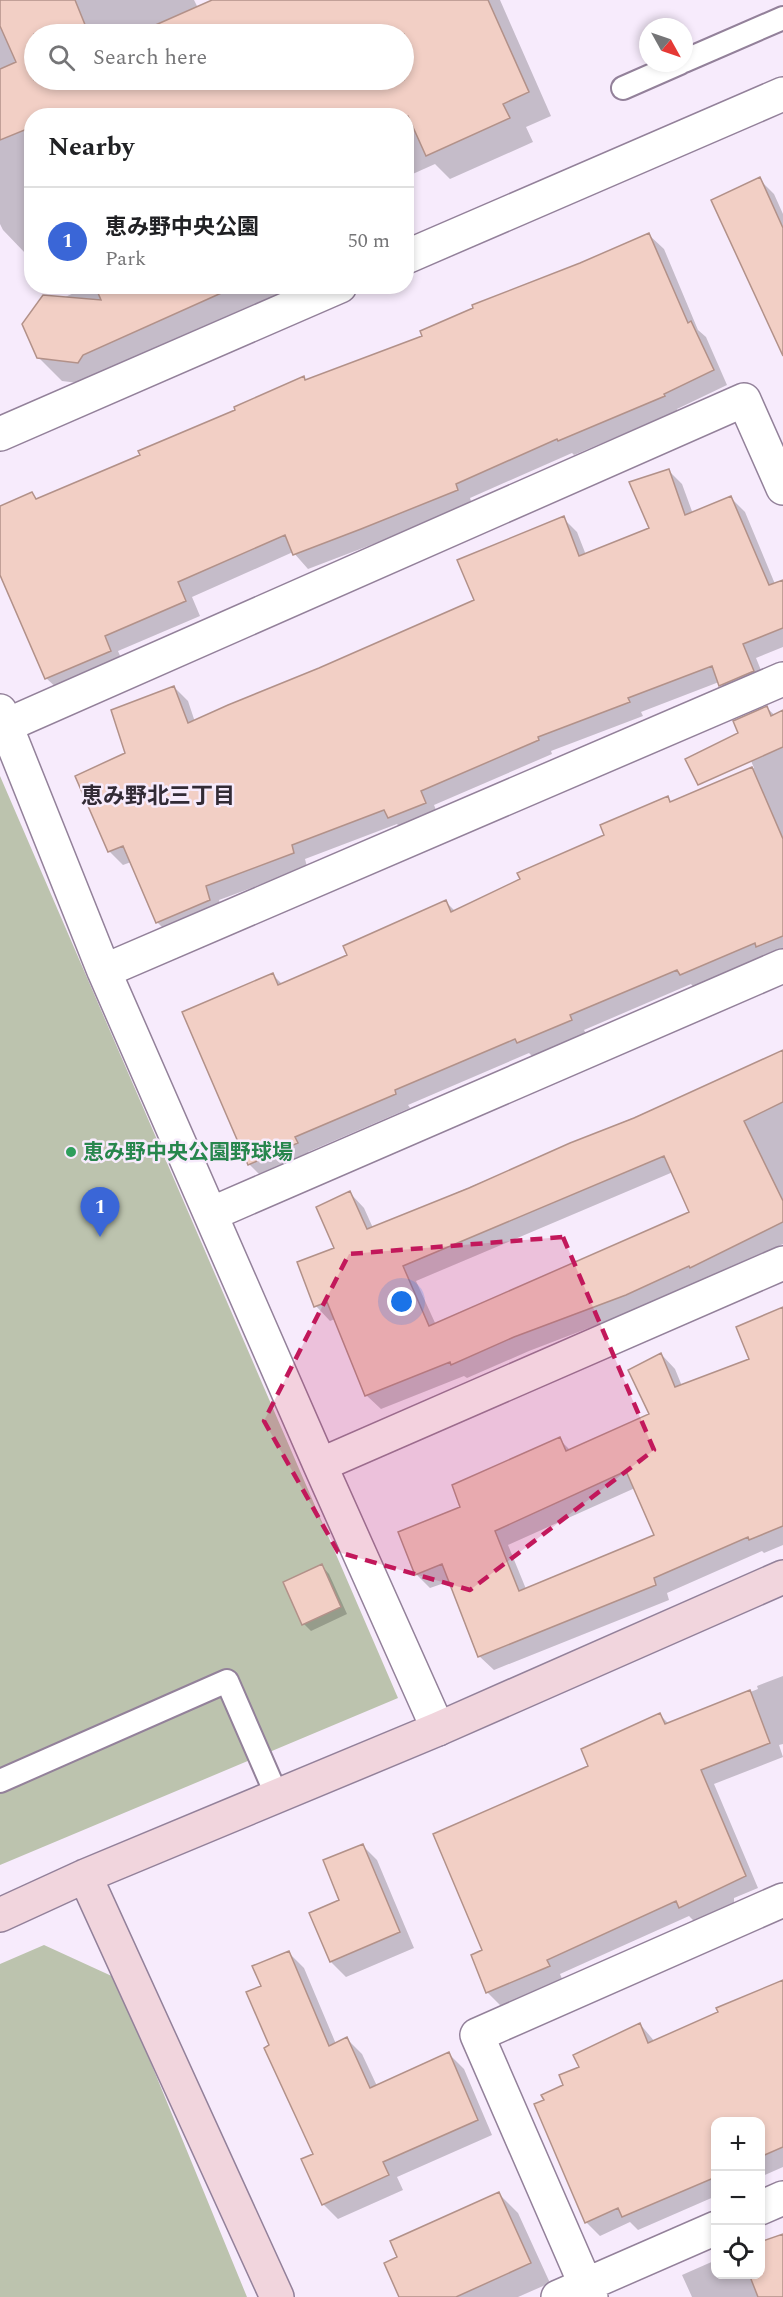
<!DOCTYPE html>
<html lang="en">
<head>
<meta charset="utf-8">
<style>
  body { margin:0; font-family:Spectral,"Noto Sans JP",serif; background:#f2f2f2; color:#202124 }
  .controls { position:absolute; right:18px; bottom:18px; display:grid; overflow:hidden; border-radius:12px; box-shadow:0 3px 9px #0003 }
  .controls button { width:54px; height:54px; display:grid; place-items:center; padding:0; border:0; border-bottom:2px solid #e0e0e0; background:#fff; color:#202124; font:30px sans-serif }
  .compass { position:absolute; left:639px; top:18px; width:54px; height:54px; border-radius:50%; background:#fff; box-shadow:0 3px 9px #0003; rotate:130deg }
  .you { position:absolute; left:402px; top:1302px; width:21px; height:21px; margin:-15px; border:4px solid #fff; border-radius:50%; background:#1a73e8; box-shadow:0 0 0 9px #1a73e833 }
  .badge { display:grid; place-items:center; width:39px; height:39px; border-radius:50%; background:#3a66d7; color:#fff; font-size:20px; font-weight:700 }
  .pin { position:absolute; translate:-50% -50px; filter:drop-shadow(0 2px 3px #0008) }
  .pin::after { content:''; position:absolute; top:32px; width:21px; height:18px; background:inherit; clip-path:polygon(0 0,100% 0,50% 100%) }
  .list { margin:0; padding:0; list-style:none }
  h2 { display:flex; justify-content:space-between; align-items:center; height:78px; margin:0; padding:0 24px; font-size:26px }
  h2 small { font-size:20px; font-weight:400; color:#757577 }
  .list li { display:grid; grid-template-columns:39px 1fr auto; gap:18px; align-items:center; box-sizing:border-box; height:108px; padding:0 24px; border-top:2px solid #e0e0e0 }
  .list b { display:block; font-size:22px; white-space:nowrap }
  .list p { margin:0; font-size:20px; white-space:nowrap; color:#757577 }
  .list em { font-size:20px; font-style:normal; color:#757577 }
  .icon { flex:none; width:33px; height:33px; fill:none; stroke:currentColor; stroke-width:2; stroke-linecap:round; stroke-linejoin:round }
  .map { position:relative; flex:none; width:783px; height:2297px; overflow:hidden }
  .search { position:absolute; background:#fff; box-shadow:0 3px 9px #0003; left:24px; top:24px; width:390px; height:66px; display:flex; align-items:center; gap:15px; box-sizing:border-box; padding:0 21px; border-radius:33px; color:#757577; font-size:22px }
  .panel { position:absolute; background:#fff; box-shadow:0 3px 9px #0003; left:24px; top:108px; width:390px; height:186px; border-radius:24px }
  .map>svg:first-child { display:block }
</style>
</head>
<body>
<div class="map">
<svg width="783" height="2297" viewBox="0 0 783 2297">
  <rect width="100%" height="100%" fill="#f7ebfc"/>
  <path fill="#bcc3ae" d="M0,776L398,1698L0,1865Z
    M44,1945L116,1978L247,2297H0V1964Z"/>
  <path fill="#0003" fill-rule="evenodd" d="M0,0H194L198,8L215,0H500L551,116L526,127L533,142L450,179L435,164L406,177V116H32V252L26,254L3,230L0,224ZM34,34H404V80H34Z
    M759,179L774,194L783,214V321Z
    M649,235L664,249L698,330L706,337L727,385L677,409L678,411L574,455L572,453L470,498L472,504L376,543L308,569L293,552L192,597L200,616L118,651L124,665L61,692L46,678L0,573V508L32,494L38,500L142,456L304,378L307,381L424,336Z
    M89,286H303L102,386L62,381L38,357L63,298Z
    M668,470L682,484L693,514L731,498L745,512L775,584L783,581V647L756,658L767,685L734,699L719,682L641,712L643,716L551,751L552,754L434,805L439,817L403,831L397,824L305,859L307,867L219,900L223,914L171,936L157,922L131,862L123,865L109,851L127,754L174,687L188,701L195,722L476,601L459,560L474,553L563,518L577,532L586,555L651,529Z
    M767,708L783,723V951L695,989L691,984L584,1030L586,1034L533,1057L529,1053L408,1105L410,1108L308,1152L311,1158L264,1179L249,1164L273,975L283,985L349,955L446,902L455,911L522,880L606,836L668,798L672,803L754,768L735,722Z
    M783,1052V1244L705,1281L704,1280L641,1308L529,1351L467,1378L464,1376L381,1409L366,1395L335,1319L330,1321L316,1306L336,1248L350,1193L364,1208L373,1228L734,1075ZM673,1172L691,1213L436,1325L416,1281Z
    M783,1352V1545L764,1553L762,1551L667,1593L669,1600L494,1670L479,1656L450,1581L430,1588L416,1574L462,1508L559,1439L571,1451L651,1415L661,1354L675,1369L682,1386ZM635,1488L656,1536L526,1589L508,1545Z
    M322,1566L329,1574L347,1614L311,1631L304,1624Z
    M783,1676V1744L779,1745L783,1757L714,1784L758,1888L734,1898V1903L694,1921L689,1916L560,1974L563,1981L501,2006L487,1992L484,1951L590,1767L660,1715L669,1724L758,1689L757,1686Z
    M362,1845L377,1860L414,1948L346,1977L331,1962L341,1900Z
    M289,1953L304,1968L336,2044L347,2039L362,2054L377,2086L449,2054L464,2069L492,2135L397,2177L403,2190L338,2219L323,2204L315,2155L271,2046L262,1986Z
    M783,1982V2167L760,2177V2122H716V2196L638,2230L630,2222L600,2236L586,2222L546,2101L565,2086L581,2068L640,2024L655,2042Z
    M499,2194L518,2213L550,2283L518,2297H400Z
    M783,2235V2297H692L682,2275L716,2260V2274H760Z"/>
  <path fill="#f2cfc5" stroke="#b29189" stroke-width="1.5" fill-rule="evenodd" d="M0,0H75L88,32L91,31L93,34H34V80H404V34H135L212,0H488L529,92L503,104L510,118L426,156L408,116H32V127L0,140V69L16,62L0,26Z
    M760,177L783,228V356L711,200Z
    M649,233L688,323L691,321L714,370L664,394L665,396L558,441L557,439L456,484L458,490L361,529L293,555L285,535L178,582L186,601L105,636L111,651L45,679L0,575V506L32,492L36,499L140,455L138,451L235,410L234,407L304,376L305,380L422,336L420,331L473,308L472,305L580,263Z
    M95,286H237L83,355L78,363L37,358L22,324L43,295L101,300Z
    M669,469L685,515L731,496L769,585L783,580V628L743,644L754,671L719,686L712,666L628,698L630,702L538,737L539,740L421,791L426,803L388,818L384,810L292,845L294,853L206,886L210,900L156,923L123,846L108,852L75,776L125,753L111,710L174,686L188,723L228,705L319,668L474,600L457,560L564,516L579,556L649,528L629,482Z
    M767,706L771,716L783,710V747L698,785L685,759L738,733L733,721Z
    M752,767L783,839V936L756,947L755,943L680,975L677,970L570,1015L572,1020L517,1043L515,1039L395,1090L396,1094L295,1137L298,1143L248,1165L182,1012L273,973L278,985L347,955L343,946L446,900L451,912L520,879L517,873L604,835L600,825L668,796L670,802Z
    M783,1050V1102L744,1121L783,1201V1222L690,1268L689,1266L626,1295L514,1337L451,1365L450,1362L365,1396L327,1302L314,1307L297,1262L334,1248L316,1207L350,1191L367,1229L469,1188L570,1143L634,1118ZM664,1156L689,1212L429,1326L403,1266Z
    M783,1307V1526L749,1540L748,1537L654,1578L656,1585L478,1657L442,1564L415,1575L398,1532L460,1507L452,1485L560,1437L566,1451L649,1414L628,1370L661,1353L675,1387L749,1359L736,1327ZM626,1471L654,1535L519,1591L495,1531Z
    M322,1564L341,1607L302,1625L283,1582Z
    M750,1690L770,1743L701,1770L746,1876L679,1908L676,1901L547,1960L550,1966L486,1993L471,1955L482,1950L433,1834L588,1766L581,1749L660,1713L665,1724Z
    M363,1844L400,1932L330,1962L309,1913L339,1900L323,1860Z
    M289,1951L329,2046L347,2037L370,2088L449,2052L478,2120L383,2162L389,2175L322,2205L301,2159L313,2154L264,2048L269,2045L246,1992L261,1986L252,1966Z
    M783,1980V2147L760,2157V2121H716V2177L622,2217L618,2208L585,2223L534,2104L544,2100L541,2095L563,2085L559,2075L579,2067L573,2055L640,2023L648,2043L718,2012L716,2008Z
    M499,2192L531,2263L456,2297H399L384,2263L397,2257L390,2241Z
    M783,2234V2297H758L749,2274H760V2242Z"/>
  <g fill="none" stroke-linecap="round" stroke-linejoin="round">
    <g stroke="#93819a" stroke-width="26">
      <path id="lane" d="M684,61L783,18
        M623,88L680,63
        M0,1781L227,1681L277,1796"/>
    </g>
    <g stroke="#93819a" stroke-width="36">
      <path id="street" d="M406,257L783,94
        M0,434L340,286
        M0,711L104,971L320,1465L438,1729
        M7,725L744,400L783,488
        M104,971L783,679
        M211,1214L783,966
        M320,1465L783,1263
        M760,2208L783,2198
        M558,2297L716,2228
        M591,2297L477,2035L783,1900"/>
    </g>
    <g stroke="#93819a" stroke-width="36">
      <path id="secondary" d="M85,1876L277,2297
        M0,1915L85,1876L438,1729L783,1577"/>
    </g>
    <use href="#lane" stroke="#fff" stroke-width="22"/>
    <use href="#street" stroke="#fff" stroke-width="33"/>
    <use href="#secondary" stroke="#f1d5dd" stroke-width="33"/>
  </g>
  <path fill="#c2185b" fill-opacity="0.2" stroke="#c2185b" stroke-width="4.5" stroke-dasharray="12 8" stroke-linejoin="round" d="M563,1237L654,1450L470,1590L338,1552L264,1421L349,1254Z"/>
  <circle fill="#2e9e5b" stroke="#f7ebfc" stroke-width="2" cx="71" cy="1152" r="6"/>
  <g text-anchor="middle" stroke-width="5" stroke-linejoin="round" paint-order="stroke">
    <g font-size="21" font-weight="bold" fill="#27864d" stroke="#f7ebfc" text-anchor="start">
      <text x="83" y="1159">恵み野中央公園野球場</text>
    </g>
    <g font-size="22" font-weight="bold" fill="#322b35" stroke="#f7ebfc">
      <text x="158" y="803">恵み野北三丁目</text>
    </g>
  </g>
</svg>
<div class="controls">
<button>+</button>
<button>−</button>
<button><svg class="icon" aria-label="locate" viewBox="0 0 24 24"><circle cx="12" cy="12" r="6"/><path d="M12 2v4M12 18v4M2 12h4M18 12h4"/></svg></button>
</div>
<svg class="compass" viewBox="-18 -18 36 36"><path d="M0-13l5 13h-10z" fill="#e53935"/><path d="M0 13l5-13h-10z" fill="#757577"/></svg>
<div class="you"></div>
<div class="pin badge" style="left:100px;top:1237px">1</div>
<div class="search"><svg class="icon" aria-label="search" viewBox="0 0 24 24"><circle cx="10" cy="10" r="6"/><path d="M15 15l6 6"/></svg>Search here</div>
<section class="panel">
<h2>Nearby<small></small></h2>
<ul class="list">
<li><span class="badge">1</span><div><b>恵み野中央公園</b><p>Park</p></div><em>50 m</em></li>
</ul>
</section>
</div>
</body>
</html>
